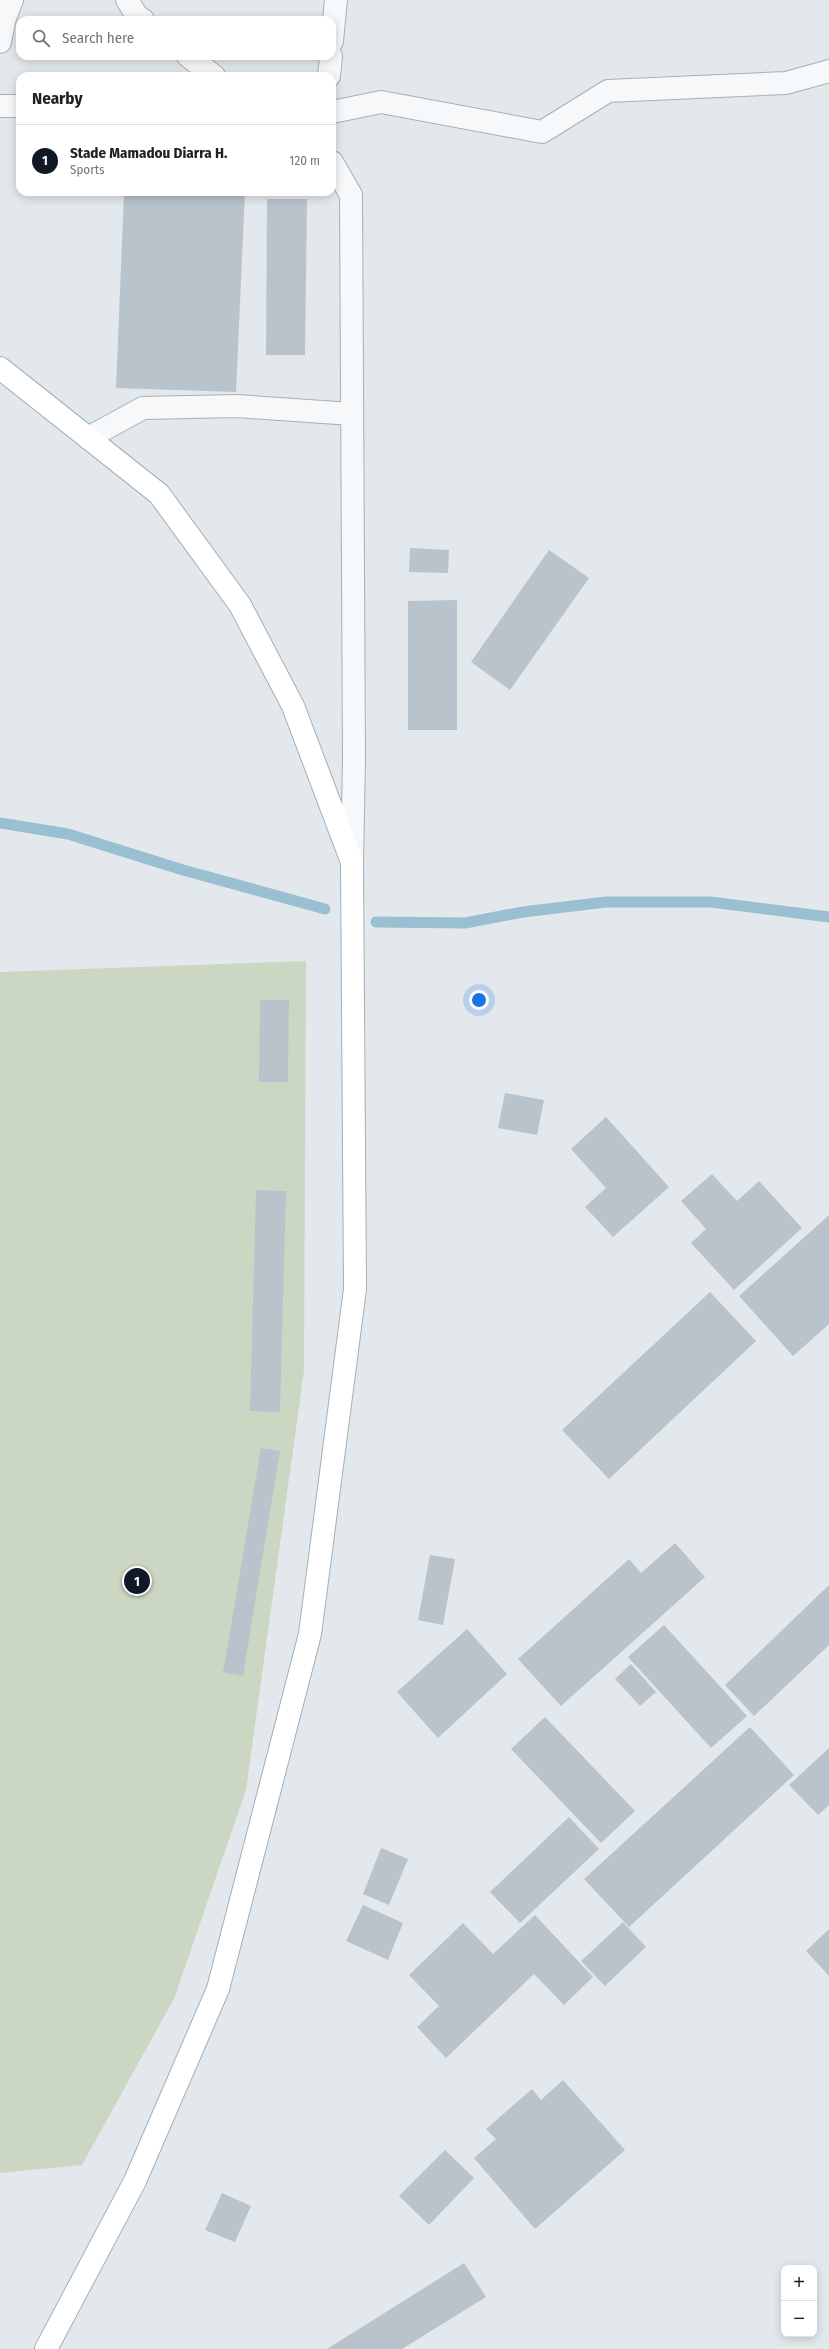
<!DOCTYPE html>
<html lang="en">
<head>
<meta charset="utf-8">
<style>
  body { margin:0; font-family:"Fira Sans Condensed",sans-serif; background:#f6f6f6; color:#202124 }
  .controls { position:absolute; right:12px; bottom:12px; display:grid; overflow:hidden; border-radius:8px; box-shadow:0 2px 10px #0003 }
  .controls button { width:36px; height:36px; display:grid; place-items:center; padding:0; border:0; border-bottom:1px solid #e0e0e0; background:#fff; color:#202124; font:20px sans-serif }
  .you { position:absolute; left:479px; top:1000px; width:14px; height:14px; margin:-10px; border:3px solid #fff; border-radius:50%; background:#1a73e8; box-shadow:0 0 0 6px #1a73e833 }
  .badge { display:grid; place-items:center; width:26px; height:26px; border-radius:50%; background:#111827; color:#fff; font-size:13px; font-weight:700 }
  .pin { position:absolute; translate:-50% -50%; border:2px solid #fff; box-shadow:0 1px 4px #0006 }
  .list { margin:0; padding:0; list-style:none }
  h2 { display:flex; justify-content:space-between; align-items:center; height:52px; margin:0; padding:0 16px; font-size:17px }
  h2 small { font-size:13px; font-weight:400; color:#757577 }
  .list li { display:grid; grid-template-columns:26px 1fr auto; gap:12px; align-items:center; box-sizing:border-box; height:72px; padding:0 16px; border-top:1px solid #e0e0e0 }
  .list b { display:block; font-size:15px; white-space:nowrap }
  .list p { margin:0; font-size:13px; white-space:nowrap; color:#757577 }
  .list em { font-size:13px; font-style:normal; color:#757577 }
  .icon { flex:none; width:22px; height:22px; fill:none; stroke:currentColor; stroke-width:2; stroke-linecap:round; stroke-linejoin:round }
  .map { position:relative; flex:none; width:829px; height:2349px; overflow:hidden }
  .search { position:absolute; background:#fff; box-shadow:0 2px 10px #0003; left:16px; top:16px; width:320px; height:44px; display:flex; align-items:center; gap:10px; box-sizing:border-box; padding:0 14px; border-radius:12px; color:#757577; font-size:15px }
  .panel { position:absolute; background:#fff; box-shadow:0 2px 10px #0003; left:16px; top:72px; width:320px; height:124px; border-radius:12px }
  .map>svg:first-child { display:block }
</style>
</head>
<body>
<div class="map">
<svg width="829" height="2349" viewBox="0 0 829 2349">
  <rect width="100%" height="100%" fill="#e3e8ec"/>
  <path fill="#ccd7c3" d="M306,961L304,1371L246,1790L174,1999L82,2165L0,2173V972Z"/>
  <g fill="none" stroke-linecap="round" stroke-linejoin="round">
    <path stroke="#9abfd0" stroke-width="11" d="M0,823L68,834L183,870L325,909
      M376,922L465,923L523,912L606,902H711L829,917"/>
  </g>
  <path fill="#b9c3cb" d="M124,192H245L236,392L116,388Z
    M267,199H307L305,355H266Z
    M410,548L449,550L448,573L409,572Z
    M549,550L589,578L510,690L471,662Z
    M457,600V730H408V601Z
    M260,1000H289L288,1082H259Z
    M505,1093L544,1100L537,1135L498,1128Z
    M606,1117L669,1187L613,1237L585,1207L606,1188L571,1149Z
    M712,1174L737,1201L759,1181L802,1228L734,1290L691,1243L706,1229L681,1201Z
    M256,1190L286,1191L280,1412L250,1411Z
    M829,1215V1324L793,1356L739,1296Z
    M710,1292L756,1341L609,1479L562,1430Z
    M261,1448L280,1451L243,1676L223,1672Z
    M675,1543L705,1577L561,1706L518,1659L629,1559L641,1573Z
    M430,1555L455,1559L443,1625L418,1620Z
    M829,1585V1645L754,1716L725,1685Z
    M664,1625L747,1716L711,1748L628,1657Z
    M467,1629L507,1674L438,1738L397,1692Z
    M631,1664L656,1692L640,1706L615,1679Z
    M545,1717L635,1811L601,1843L511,1749Z
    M750,1727L794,1775L629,1927L584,1879Z
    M829,1748V1805L818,1815L789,1785Z
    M569,1817L599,1849L520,1923L490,1892Z
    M381,1848L408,1859L389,1905L363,1894Z
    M363,1905L403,1923L388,1960L346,1941Z
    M535,1915L593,1977L564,2005L534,1974L446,2058L417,2027L439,2006L409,1975L463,1923L493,1954Z
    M623,1922L646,1947L605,1986L581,1961Z
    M829,1929V1976L806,1951Z
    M563,2080L625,2150L535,2229L474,2158L496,2139L486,2129L532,2089L541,2100Z
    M445,2150L474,2178L429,2225L399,2196Z
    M222,2193L251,2206L235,2242L205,2230Z
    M464,2263L486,2297L402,2349H327Z"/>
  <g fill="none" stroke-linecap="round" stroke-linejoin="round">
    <g stroke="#a7b0b7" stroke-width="24">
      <path id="minor" d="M332,41L336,0
        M329,76L331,56
        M332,112L381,102L542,132L608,91L786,83L829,71
        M88,438L143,408L236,406L352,414"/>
    </g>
    <g stroke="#a7b0b7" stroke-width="24">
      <path id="tertiary" d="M127,0L137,16L143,20
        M0,42L5,18L12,0
        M188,56L214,76
        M0,106H20
        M332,162L351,195L354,760L352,862"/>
    </g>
    <g stroke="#a1afb9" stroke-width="24">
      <path id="primary" d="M0,368L159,494L240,605L293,706L352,862L355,1289L310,1634L218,1989L135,2181L46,2349"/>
    </g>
    <use href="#minor" stroke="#f6f8fa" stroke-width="22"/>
    <use href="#tertiary" stroke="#f6f8fa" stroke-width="22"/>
    <use href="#primary" stroke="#fff" stroke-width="22"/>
  </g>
</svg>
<div class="controls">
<button>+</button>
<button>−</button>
</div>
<div class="you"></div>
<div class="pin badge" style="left:137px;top:1581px">1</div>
<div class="search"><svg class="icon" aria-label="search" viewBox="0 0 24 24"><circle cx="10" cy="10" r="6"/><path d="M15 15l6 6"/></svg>Search here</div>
<section class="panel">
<h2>Nearby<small></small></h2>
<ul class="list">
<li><span class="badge">1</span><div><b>Stade Mamadou Diarra H.</b><p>Sports</p></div><em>120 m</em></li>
</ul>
</section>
</div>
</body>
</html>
